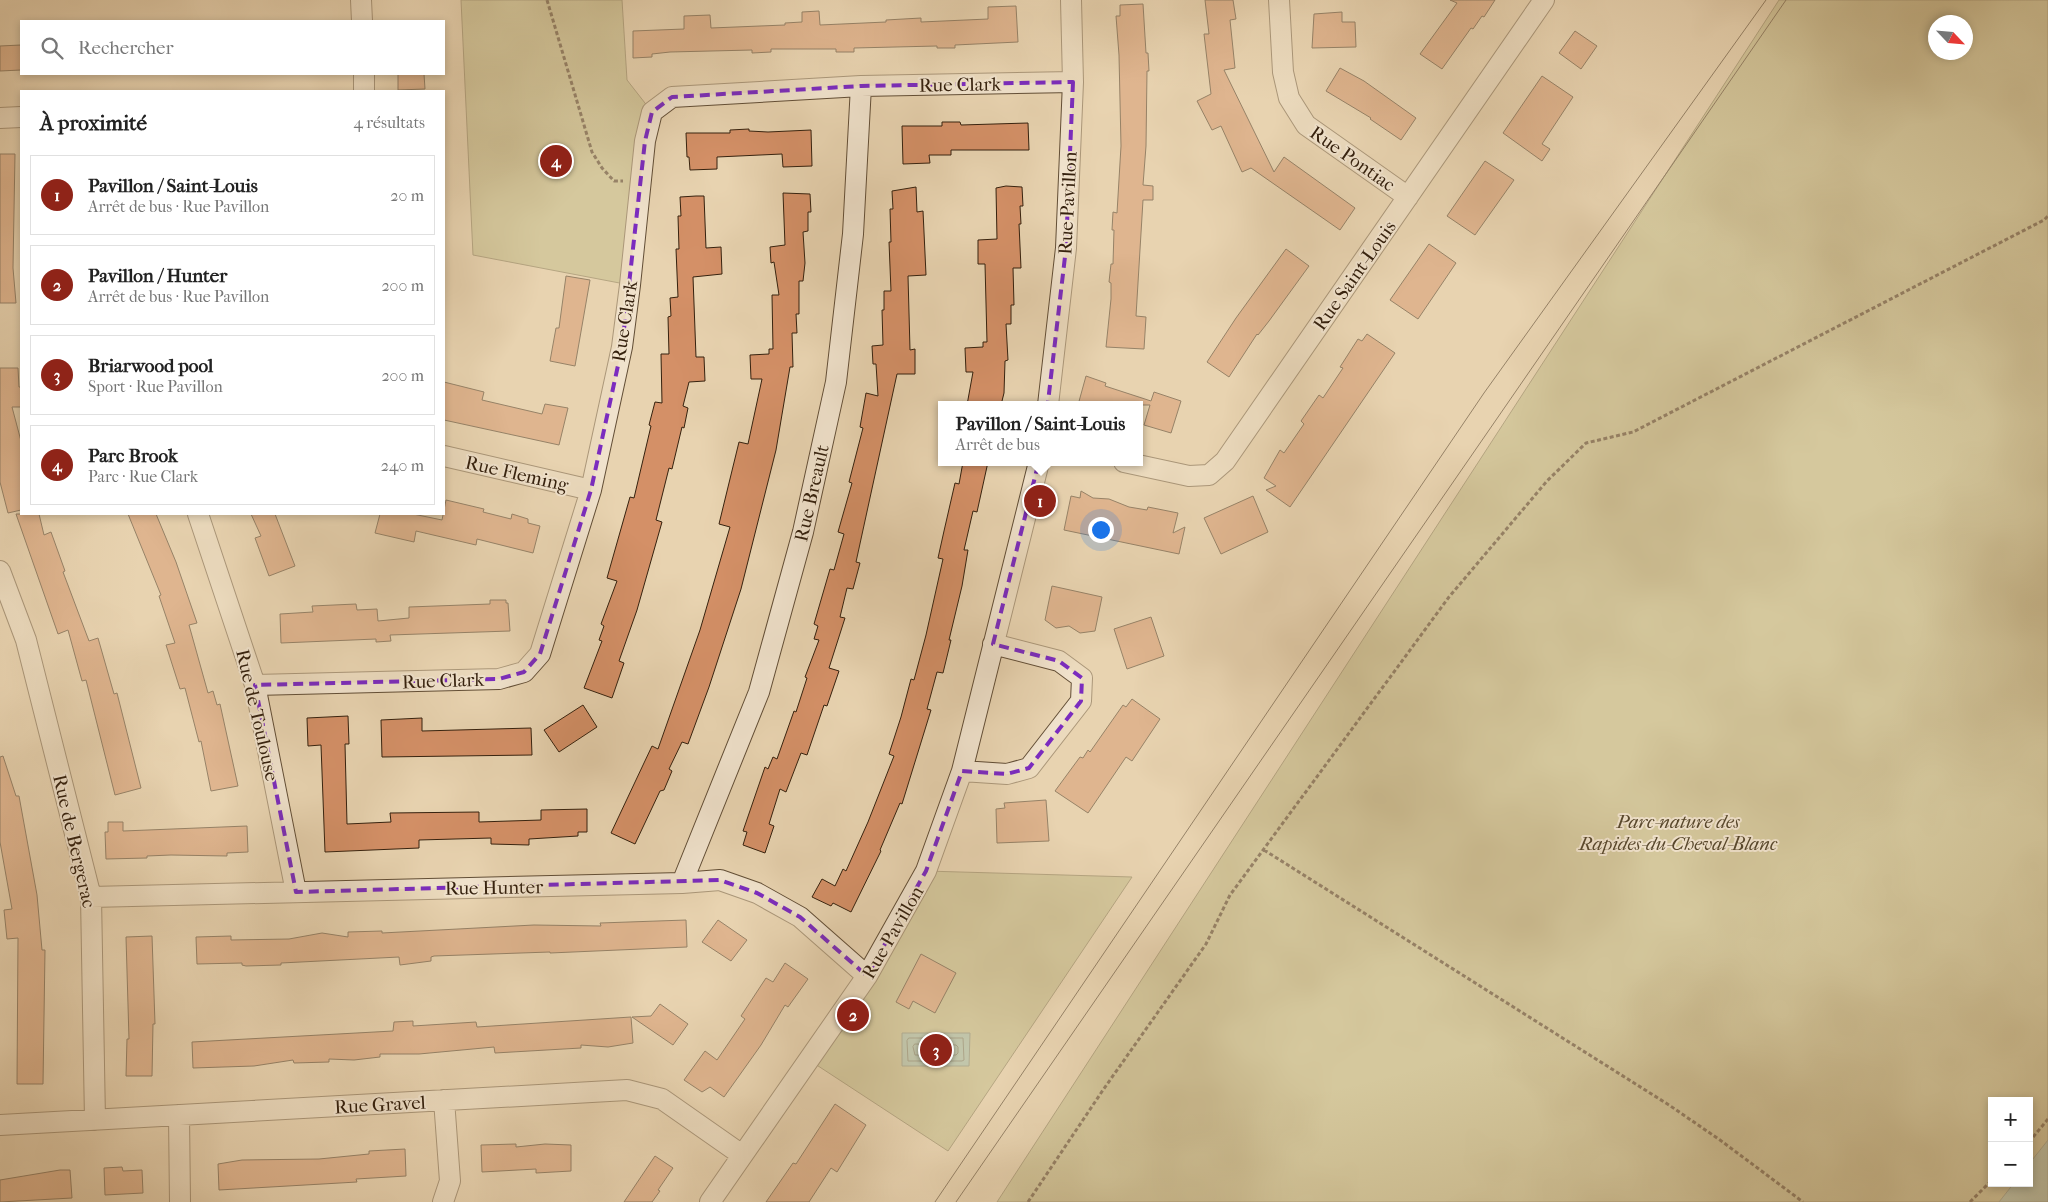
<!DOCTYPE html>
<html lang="fr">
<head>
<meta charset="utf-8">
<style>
  body { margin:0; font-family:"IM FELL French Canon",serif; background:#f2f2f2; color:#222 }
  .controls { position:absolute; right:15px; bottom:15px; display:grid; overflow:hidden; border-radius:0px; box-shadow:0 2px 8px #0003 }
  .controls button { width:45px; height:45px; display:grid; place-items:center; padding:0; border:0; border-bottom:1px solid #e0e0e0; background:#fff; color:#222; font:25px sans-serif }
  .compass { position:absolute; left:1928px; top:15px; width:45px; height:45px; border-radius:50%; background:#fff; box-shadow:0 2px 8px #0003; rotate:116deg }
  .you { position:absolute; left:1100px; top:529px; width:18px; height:18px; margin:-12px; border:4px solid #fff; border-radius:50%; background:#1a73e8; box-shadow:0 0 0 8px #1a73e833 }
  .badge { display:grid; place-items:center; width:32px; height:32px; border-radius:50%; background:#8f2418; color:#fff; font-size:16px; font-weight:700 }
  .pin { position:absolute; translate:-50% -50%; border:2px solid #fff; box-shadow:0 1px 5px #0006 }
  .popup { position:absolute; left:938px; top:401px; width:205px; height:65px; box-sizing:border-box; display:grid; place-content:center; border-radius:0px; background:#fff; filter:drop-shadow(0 1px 4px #0005); font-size:16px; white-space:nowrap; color:#767676 }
  .popup b { font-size:19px; color:#222 }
  .popup::after { content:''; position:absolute; left:50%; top:100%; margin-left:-10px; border:10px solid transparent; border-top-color:#fff }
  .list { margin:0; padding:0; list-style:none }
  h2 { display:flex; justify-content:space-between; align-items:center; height:65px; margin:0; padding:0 20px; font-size:21px }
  h2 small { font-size:16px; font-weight:400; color:#767676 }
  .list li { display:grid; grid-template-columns:32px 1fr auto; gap:15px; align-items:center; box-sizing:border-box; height:80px; margin:0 10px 10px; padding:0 10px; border:1px solid #e0e0e0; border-radius:0px }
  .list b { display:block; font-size:19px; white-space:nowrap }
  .list p { margin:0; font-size:16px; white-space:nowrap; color:#767676 }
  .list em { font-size:16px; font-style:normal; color:#767676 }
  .icon { flex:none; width:28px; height:28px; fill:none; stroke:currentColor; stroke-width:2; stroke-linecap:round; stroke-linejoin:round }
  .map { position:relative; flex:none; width:2048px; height:1202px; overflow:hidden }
  .search { position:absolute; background:#fff; box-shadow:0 2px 8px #0003; left:20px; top:20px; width:425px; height:55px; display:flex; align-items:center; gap:12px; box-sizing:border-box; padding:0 18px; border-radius:0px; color:#767676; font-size:19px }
  .panel { position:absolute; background:#fff; box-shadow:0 2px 8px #0003; left:20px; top:90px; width:425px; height:425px; border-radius:0px }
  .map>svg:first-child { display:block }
</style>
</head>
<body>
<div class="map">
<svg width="2048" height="1202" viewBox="0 0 2048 1202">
  <rect width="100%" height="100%" fill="#e8d3b0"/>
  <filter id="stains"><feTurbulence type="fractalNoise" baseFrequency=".004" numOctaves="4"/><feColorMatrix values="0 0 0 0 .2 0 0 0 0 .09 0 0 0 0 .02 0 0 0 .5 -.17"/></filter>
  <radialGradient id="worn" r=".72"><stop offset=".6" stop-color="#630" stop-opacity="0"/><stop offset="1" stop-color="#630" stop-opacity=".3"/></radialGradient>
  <path fill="#beba86" stroke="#7a6e4a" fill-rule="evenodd" d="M461,0H622L627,80L652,112L630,285L473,255Z
    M1779,0H2048V1202H997ZM1936,22H1966V52H1936ZM1992,1101H2029V1183H1992Z
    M926,871L1132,877L948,1151L809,1060Z"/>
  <path fill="#98b9a7" stroke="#707c6a" d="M902,1033H970L969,1066H902Z
    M2048,1140V1202H1999L2014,1183H2029V1164Z"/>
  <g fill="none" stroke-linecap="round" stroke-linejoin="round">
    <path stroke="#666d5a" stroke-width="1" d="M909,1038H963L964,1060L962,1061H908L907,1041Z
      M915,1044L956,1045L958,1047V1053L956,1055H915L913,1047Z"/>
  </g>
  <path fill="#d49067" stroke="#35210e" d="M1205,0H1233L1236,19L1230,20L1235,68L1224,70L1274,172L1284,157L1355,208L1340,230L1251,168L1242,172L1221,126L1212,130L1197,101L1211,94L1204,34H1209Z
    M1450,0H1495L1484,17L1482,16L1473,29L1471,28L1442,69L1420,54L1457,3Z
    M1143,4L1146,53H1148L1149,71H1147L1146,146L1143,185L1153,186V200H1143L1136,316L1146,317L1144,349L1106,347L1111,299V283L1109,282L1111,264H1113L1114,230H1112L1113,212L1117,213L1121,146L1119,55L1116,16H1120V5Z
    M1016,6L1018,42L955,45V48H937V46L854,48V52H836V49H771V52L752,53V50L670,52L652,54V57L633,58V31L684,29V16L710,15L711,28L785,25V23L802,22V12L819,11L820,25L886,22V20L921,18V22L988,19V7Z
    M1342,12V22H1355L1356,47L1312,48L1314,14Z
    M1575,31L1597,46L1581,69L1559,53Z
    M21,45V70L0,71V46Z
    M1340,68L1364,81L1416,118L1401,140L1370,119L1371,118L1326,91Z
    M398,74H424L425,89L398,90Z
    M1542,76L1573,97L1542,144L1550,149L1542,161L1503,133Z
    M942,122H960L961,125L1028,123L1029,150H951V155H929L930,163L903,164L902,126H942Z
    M749,129V131L768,132L811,130L812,166L783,167L782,154L717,157V169L690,170L689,157H687L686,133H730V130Z
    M0,154H15L13,268L16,303H0Z
    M1485,161L1514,180L1475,235L1447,216Z
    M1006,186L1022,187L1023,206H1020L1021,224H1019L1021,268H1013L1014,305H1011V324H1006L1008,360L1005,361L1004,393L1001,405H967L973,372H966L965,348L983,347V342H987L985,264H978V240L997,239L996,188Z
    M916,187L917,212L923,211L926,275L908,276L910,350L915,349V374H897L856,562L860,563L853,589L847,588L840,617L845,618L829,668L839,671L827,706L824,705L807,755L801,753L786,792L780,789L769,824L774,826L765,853L743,845L747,832L743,831L765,767L768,769L773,757L777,759L794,711L796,712L807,678L805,677L819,640L814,639L818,626L814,624L830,569L834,570L844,534L838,532L852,483L849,482L863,428L860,427L866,393L878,396L876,364H873L872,346L883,345L882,310H884V291H891L889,242H891L890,209H893L892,191Z
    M783,193L810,194L811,212H808V231L803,232L805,263L803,281H799V314H796L797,333H792L793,367H790L776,450L741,589L709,687L688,744L682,742L669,769L672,771L664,790L660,791L635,844L611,833L652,746L658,749L700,630L730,527L719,524L739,442L748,444L762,379H751L750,355L769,354V349H773L772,295H779L774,262L771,263L770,247L785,245Z
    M696,196H704L706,248L721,247L722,274L693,277L696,357H704L705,381L689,382L683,406L688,408L684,428L682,427L672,469L669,468L656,520L662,522L637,610L619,661L624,663L612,698L584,688L602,641L599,640L604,626L601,624L617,581L607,578L630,497L634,498L651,426L649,425L655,402L662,403L661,354H669L668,317L671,316L670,298L678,297L676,249H679L678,216H681L680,197Z
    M1429,244L1456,263L1418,319L1390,300Z
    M1286,249L1309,266L1269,321L1258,335L1257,334L1229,377L1207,362L1236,318Z
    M566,276L590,280L575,366L550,361L556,328H559Z
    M1367,334L1395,353L1290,507L1266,490L1276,486L1264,478L1280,450L1284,453L1304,424L1301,421L1319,395L1323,398L1343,368L1340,367L1358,339L1362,341Z
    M0,368H18L19,387H21V407H12L21,441V510L8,513L0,482Z
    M1086,376L1106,383L1105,386L1151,401L1154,392L1181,401L1171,433L1144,425L1150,405H1078Z
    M444,382L484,392L482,400L542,414L545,404L568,408L559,445L444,420Z
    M963,462H988L977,512L973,511L964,550H968L962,586L949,640H951L943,673L937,672L927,709L931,710L902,804L900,803L880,850L881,851L851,912L833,903L831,906L812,897L822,879L835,886L843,869L846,871L868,822L894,756L889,754L901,717L911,679L914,680L926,635L943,559L938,558L944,531L955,483L959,484Z
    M1081,491L1093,498L1109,499L1129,507L1147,510L1148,507L1178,513L1173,533L1185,527L1179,554L1064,530L1071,496L1080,498Z
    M1253,496L1268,532L1221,554L1204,518Z
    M446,500L484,509L483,512L511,519L512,514L528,519V523L540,526L533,553L477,539L476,545L416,531L414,542L375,533L380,514H413L442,520Z
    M16,514H39L44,535L51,532L65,571L63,572L89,641L98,638L114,694L117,693L141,788L115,795L86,680L82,681L68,630L58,634Z
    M128,514H156L176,562L197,623L189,625L208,693L213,691L217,705L220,704L238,786L211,791L201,741L199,742L185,688L180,689L166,645L175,643L159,596L161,595Z
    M251,514H275L295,566L269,576L255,538L261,536Z
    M1052,586L1102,597L1095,631L1080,633L1069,626L1056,628L1045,620Z
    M490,600H506V603H508L510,631L390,635L391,641L376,642V639L281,643L280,614L313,612L312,606L356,604L357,610L377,609L378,621L409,618V607L490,604Z
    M1151,617L1164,656L1127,669L1114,629Z
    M1132,699L1160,719L1132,761L1126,757L1088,813L1055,791L1080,757L1083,758L1088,750L1090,752L1123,705L1126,707Z
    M583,705L597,727L559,752L544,730Z
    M348,716L349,744H345L347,824L391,822L390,813L479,812V822L541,820V810L587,809V832H578V836L529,839V845L491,844V838L419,840V848L325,852L321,745L308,746L307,718Z
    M422,718V731L531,728L532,755L382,757L381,720Z
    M3,756L16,796H19L37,895L42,950H45L43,1084H17L18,938L7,939L4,910L12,909L0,842V757Z
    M1046,800L1049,841L997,843L996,809L1005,808L1004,803Z
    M108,822H123V831L247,826L248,852L227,853V856L171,855L147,856V858L106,859L105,832H108Z
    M686,920L687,947L550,953V952L434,956L431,957V961L400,965L399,957L281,963V965L246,966L242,965V963L197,964L196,937L231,936V940L289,939L322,933L348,937V932L382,931V933L534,925L601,926L600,923Z
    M718,920L747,940L731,961L702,942Z
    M152,936L155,1024H153L152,1076H126L127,1039H129L126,937Z
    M921,954L956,973L935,1013L913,1001L909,1009L896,1002Z
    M785,963L808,979L788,1007L785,1005L761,1045L724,1097L710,1087L702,1092L684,1080L705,1051L717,1060L745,1019L741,1016L766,978L773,982Z
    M660,1004L688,1024L673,1045L632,1017L651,1016Z
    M631,1017L633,1043L608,1047L581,1045V1048L495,1053L494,1047L419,1054H380V1057L354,1060L329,1059V1062L294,1063L293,1060L254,1066L193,1068L192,1042L393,1031L394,1022L413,1021V1026L476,1022L477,1027Z
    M835,1104L866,1125L837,1172L831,1168L809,1202H766L793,1163L796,1164Z
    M516,1144V1147L545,1144L571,1145V1171L536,1173V1169L482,1172L481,1145Z
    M405,1149L406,1176L356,1179L357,1182L219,1190L218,1164L242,1160L319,1159L369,1154V1151Z
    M655,1156L673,1168L658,1190L660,1191L652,1202H624Z
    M122,1167L123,1171L142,1170L143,1193L105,1195L104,1168Z
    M60,1170H70L72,1198L0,1202V1180Z"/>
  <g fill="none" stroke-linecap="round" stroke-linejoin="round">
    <g stroke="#624e36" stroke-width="22">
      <path id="minor" d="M361,0L362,21
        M1279,0L1283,72L1289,98L1306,125L1408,197
        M364,74V91
        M0,118L21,117
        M1048,405L1066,248L1073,82L1071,0
        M444,456L591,490
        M1124,462L1189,476L1209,475L1225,461L1544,0
        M198,514L255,685L296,892
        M0,571L26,640L91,897L95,1120
        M255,685L499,679L524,672L540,654L591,490L622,347L630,285L645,141L652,112L672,97L861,86L1073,82
        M962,771L1007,774L1029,768L1081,701L1082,678L1059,661L993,644
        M682,883L759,692L803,532L836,382L853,234L861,86
        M91,897L682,883L720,880L757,893L800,917L867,976
        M179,1115L180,1202
        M0,1125L627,1090L662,1099L742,1155
        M443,1202L450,1181L444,1100
        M710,1202L867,976L926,871L962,771L1039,462"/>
    </g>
    <path stroke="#35210e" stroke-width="3" stroke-dasharray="4 2.5" stroke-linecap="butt" d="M547,0L592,152L602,168L614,181H623
      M1264,850L1669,1105L1720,1140L1803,1202
      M2029,1142L2048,1119
      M1028,1202L1103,1090L1206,944L1230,895L1449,597L1547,481L1586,443L1633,432L2044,220L2048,216
      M1970,1202L1992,1180"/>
    <use href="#minor" stroke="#f0e2cc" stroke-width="20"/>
    <path stroke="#35210e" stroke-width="1" d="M935,1202L1484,393L1766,0
      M956,1202L1786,0"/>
  </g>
  <path d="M0 0H2048V1202H0ZM1073,82L1066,248L1043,445L993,644L1059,661L1082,678L1081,701L1029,768L1007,774L962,771L926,871L867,976L800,917L757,893L720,880L296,892L255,685L499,679L524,672L540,654L591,490L622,347L645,141L652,112L672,97L861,86Z" fill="#e8d3b0" fill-opacity=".55" fill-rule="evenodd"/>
  <path fill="none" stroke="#7b2cbf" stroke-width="4" stroke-dasharray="10 6" stroke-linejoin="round" d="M1073,82L1066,248L1043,445L993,644L1059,661L1082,678L1081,701L1029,768L1007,774L962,771L926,871L867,976L800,917L757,893L720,880L296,892L255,685L499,679L524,672L540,654L591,490L622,347L645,141L652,112L672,97L861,86Z"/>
  <g text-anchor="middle" stroke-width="4" stroke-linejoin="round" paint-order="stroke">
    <g font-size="19" fill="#35210e" stroke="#f0e2cc">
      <text transform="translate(960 84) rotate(-1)" y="7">Rue Clark</text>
      <text transform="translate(1353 158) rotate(35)" y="7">Rue Pontiac</text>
      <text transform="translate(1067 203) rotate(-87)" y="7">Rue Pavillon</text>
      <text transform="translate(1354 275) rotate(-55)" y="7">Rue Saint-Louis</text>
      <text transform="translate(624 321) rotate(-81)" y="7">Rue Clark</text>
      <text transform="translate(517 473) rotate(13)" y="7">Rue Fleming</text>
      <text transform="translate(811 493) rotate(-77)" y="7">Rue Breault</text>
      <text transform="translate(443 680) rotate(-2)" y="7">Rue Clark</text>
      <text transform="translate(258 715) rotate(77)" y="7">Rue de Toulouse</text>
      <text transform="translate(75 841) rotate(77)" y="7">Rue de Bergerac</text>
      <text transform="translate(494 887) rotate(-1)" y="7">Rue Hunter</text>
      <text transform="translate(892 932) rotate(-60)" y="7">Rue Pavillon</text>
      <text transform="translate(380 1104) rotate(-3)" y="7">Rue Gravel</text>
    </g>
    <g font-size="19" font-style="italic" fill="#57472c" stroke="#f0e2cc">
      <text x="1678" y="828">Parc-nature des<tspan x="1678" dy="22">Rapides-du-Cheval-Blanc</tspan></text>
    </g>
  </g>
  <rect width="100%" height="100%" filter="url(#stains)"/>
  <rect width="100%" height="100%" fill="url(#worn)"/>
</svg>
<div class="controls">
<button>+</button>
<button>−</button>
</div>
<svg class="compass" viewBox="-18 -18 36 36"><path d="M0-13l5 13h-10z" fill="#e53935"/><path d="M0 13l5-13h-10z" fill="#767676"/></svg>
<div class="you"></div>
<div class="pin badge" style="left:1040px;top:501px">1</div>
<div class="popup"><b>Pavillon / Saint-Louis</b>Arrêt de bus</div>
<div class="pin badge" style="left:853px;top:1015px">2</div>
<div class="pin badge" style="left:936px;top:1050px">3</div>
<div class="pin badge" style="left:556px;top:161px">4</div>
<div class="search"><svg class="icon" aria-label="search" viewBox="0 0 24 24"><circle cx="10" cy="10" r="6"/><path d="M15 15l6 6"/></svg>Rechercher</div>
<section class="panel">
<h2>À proximité<small>4 résultats</small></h2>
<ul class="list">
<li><span class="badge">1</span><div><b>Pavillon / Saint-Louis</b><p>Arrêt de bus · Rue Pavillon</p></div><em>20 m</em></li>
<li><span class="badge">2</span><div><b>Pavillon / Hunter</b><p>Arrêt de bus · Rue Pavillon</p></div><em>200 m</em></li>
<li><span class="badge">3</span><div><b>Briarwood pool</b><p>Sport · Rue Pavillon</p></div><em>200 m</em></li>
<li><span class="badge">4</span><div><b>Parc Brook</b><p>Parc · Rue Clark</p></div><em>240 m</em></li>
</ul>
</section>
</div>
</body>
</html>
